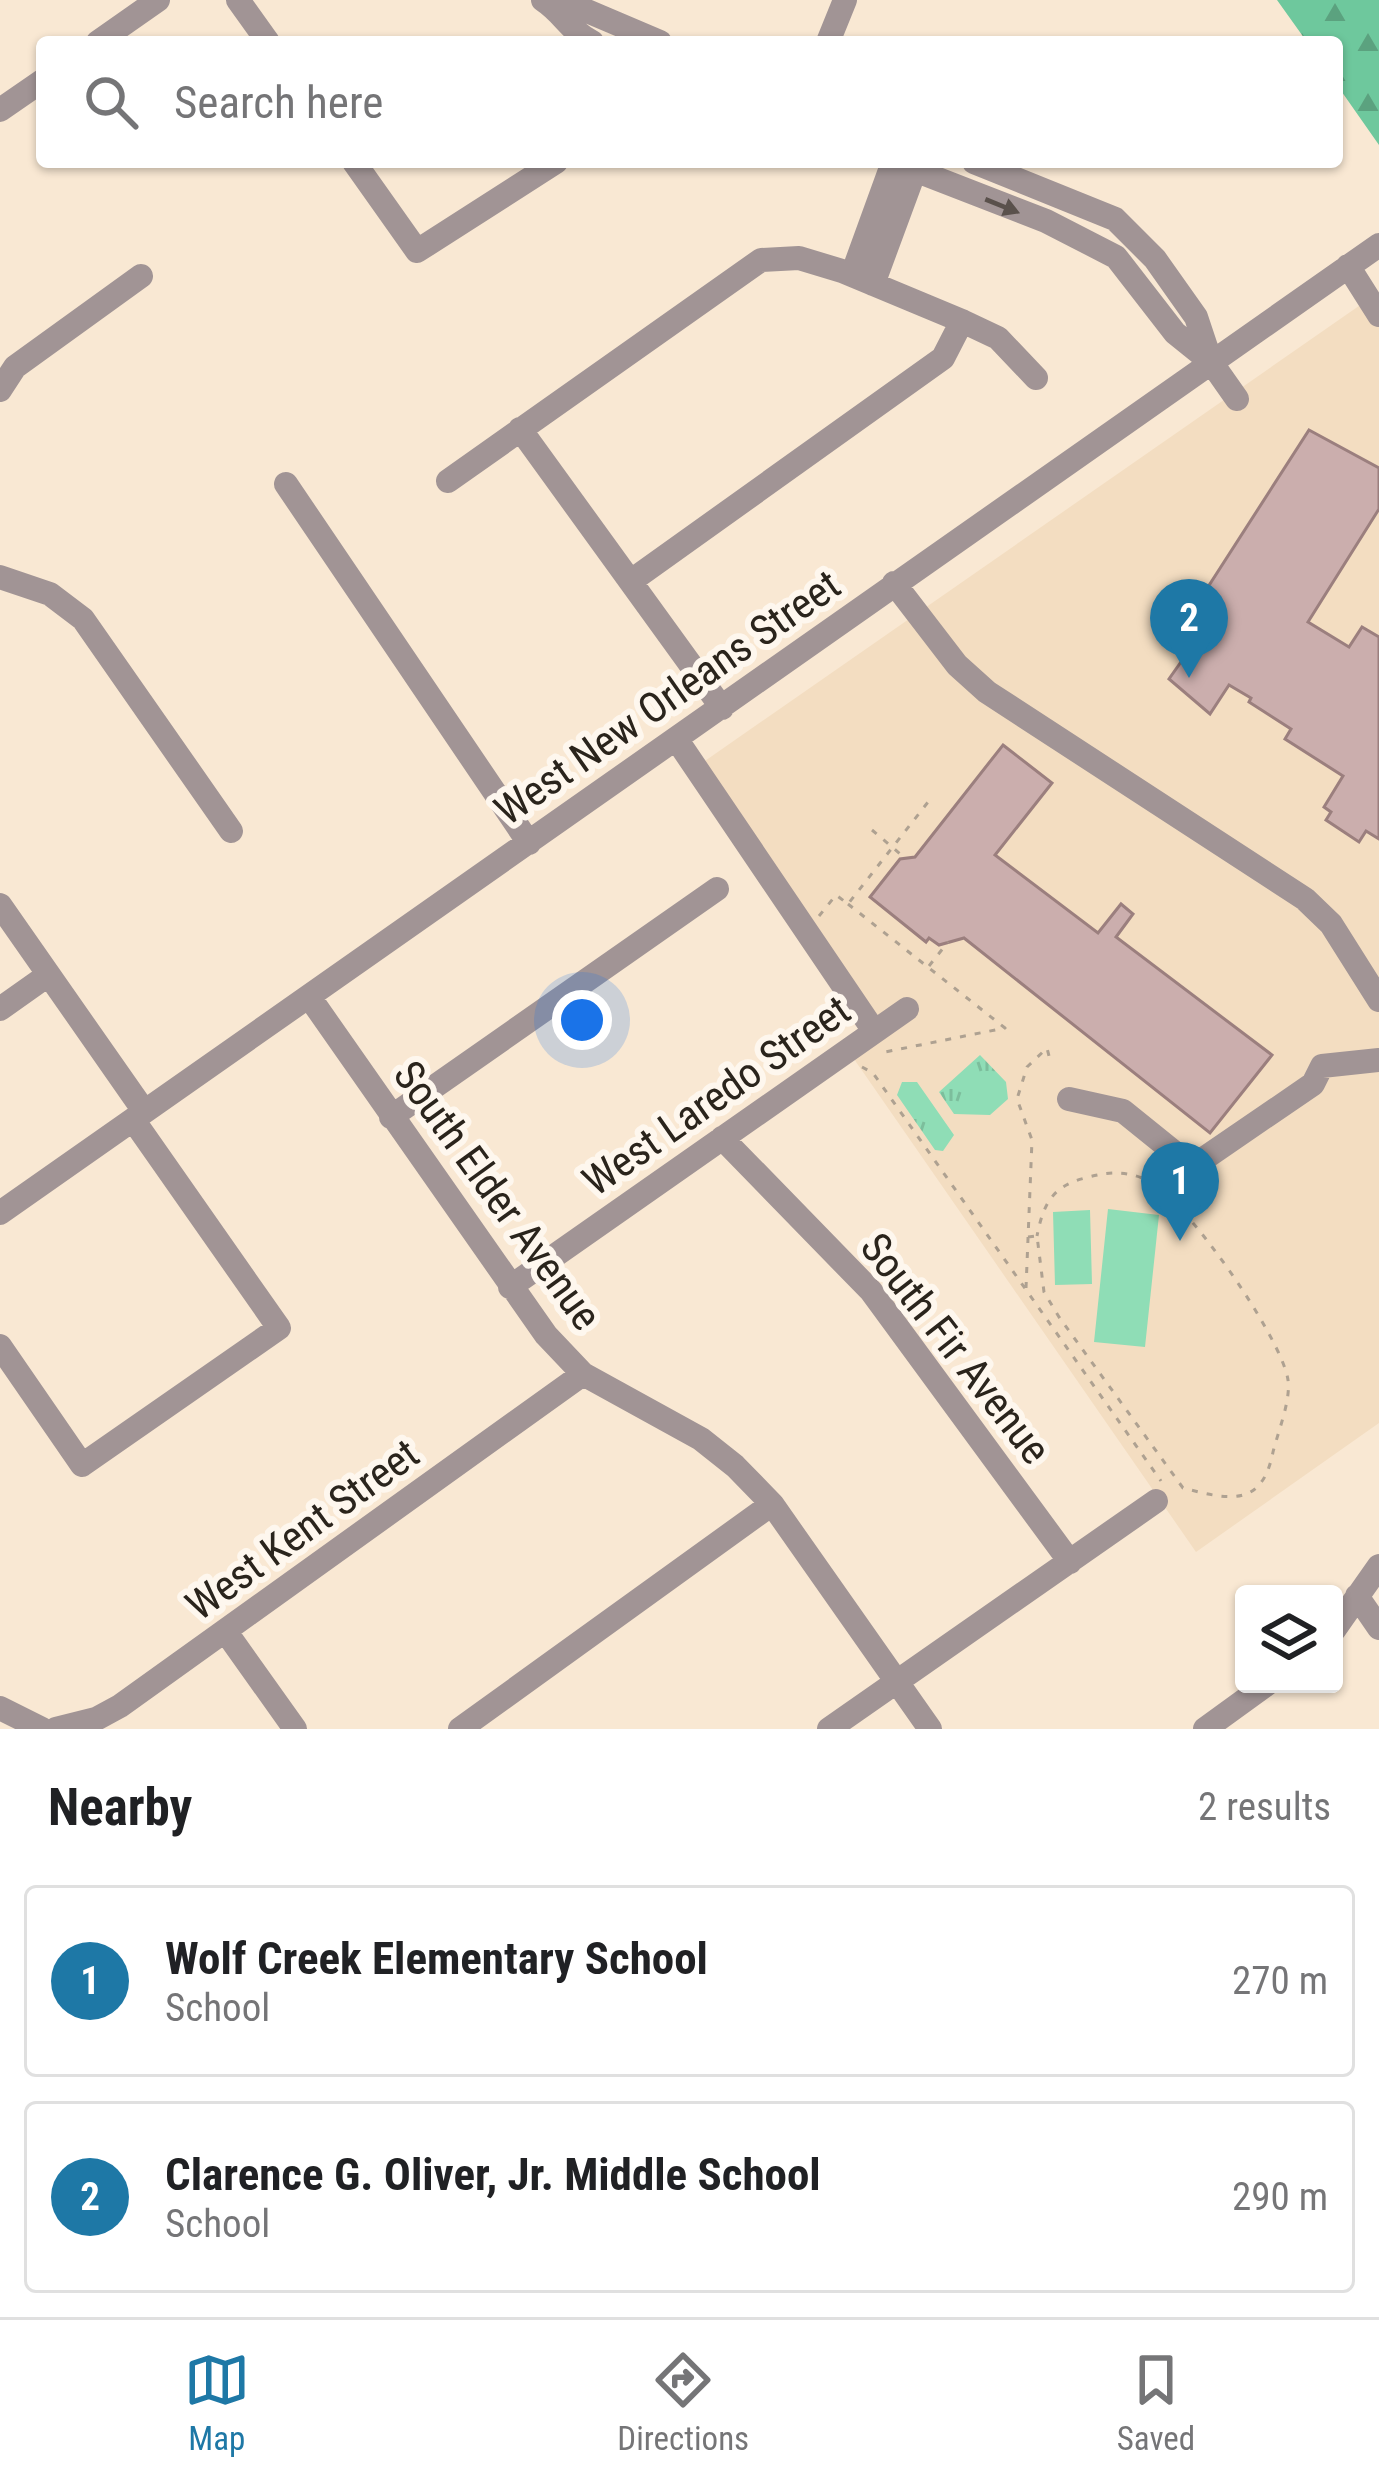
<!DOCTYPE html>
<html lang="en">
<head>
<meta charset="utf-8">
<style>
  body { margin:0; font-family:"Roboto Condensed",sans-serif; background:#f2f2f2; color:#202124 }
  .controls { position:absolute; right:36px; bottom:36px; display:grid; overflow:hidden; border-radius:12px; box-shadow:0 3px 9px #0004 }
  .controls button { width:108px; height:108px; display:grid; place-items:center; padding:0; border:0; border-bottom:3px solid #e0e0e0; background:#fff; color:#202124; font:60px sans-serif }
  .you { position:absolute; left:582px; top:1020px; width:42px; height:42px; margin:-30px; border:9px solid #fff; border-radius:50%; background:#1a73e8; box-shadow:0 0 0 18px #1a73e833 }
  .badge { display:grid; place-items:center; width:78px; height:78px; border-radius:50%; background:#1e78a6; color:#fff; font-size:39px; font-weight:700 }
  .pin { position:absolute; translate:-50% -99px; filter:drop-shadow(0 3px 6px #0008) }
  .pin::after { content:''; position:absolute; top:63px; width:42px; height:36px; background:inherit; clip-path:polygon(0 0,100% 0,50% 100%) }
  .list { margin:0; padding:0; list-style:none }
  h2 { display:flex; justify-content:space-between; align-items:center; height:156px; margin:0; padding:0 48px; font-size:51px }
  h2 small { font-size:39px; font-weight:400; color:#757577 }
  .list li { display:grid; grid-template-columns:78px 1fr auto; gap:36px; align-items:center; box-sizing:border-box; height:192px; margin:0 24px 24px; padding:0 24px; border:3px solid #e0e0e0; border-radius:12px }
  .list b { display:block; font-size:45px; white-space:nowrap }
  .list p { margin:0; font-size:39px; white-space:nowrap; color:#757577 }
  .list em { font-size:39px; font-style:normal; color:#757577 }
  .icon { flex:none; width:66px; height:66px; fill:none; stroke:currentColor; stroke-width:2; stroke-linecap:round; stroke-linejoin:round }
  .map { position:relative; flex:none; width:1379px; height:1729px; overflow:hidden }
  .search { position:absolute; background:#fff; box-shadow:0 3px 9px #0004; left:36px; right:36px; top:36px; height:132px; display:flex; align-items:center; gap:30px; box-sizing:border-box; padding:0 42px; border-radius:12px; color:#757577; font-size:45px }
  .sheet { height:588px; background:#fff }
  nav { display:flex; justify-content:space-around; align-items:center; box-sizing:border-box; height:168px; border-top:3px solid #e0e0e0; background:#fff; font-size:33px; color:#757577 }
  nav a { display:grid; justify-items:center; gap:6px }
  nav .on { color:#1e78a6 }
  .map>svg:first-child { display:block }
</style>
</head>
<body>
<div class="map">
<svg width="1379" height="1729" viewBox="0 0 1379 1729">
  <defs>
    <pattern id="forest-firs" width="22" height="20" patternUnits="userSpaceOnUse" patternTransform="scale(3)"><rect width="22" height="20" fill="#6ec89d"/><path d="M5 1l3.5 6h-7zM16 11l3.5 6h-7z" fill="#5ba27f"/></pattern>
    <pattern id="park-tufts" width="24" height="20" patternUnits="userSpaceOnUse" patternTransform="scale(3)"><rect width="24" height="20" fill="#8fddb6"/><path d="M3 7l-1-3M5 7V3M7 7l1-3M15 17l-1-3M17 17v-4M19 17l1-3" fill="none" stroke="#7cbe9c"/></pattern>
  </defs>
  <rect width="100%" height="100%" fill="#f9e8d3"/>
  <path fill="#f3ddc1" d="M1379,292V1423L1196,1552L854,1059L887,1034L702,763Z"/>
  <path fill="url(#forest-firs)" d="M1277,0H1379V145L1337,85V42H1307Z"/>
  <path fill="url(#park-tufts)" d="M980,1055L1006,1082L1008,1099L990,1115L954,1114L939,1092Z
    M902,1082H917L954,1135L943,1151L935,1150L897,1095Z"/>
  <path fill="#8fddb6" d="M1108,1209L1159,1215L1145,1347L1094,1342Z
    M1090,1210L1092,1284L1055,1285L1053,1212Z"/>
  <path fill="#cbaead" stroke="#9b7f7e" stroke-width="3" d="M1309,430L1379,468V509L1308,622L1349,647L1362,627L1379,637V839L1366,831L1359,842L1326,820L1331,812L1324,807L1343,776L1285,739L1291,729L1249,702L1251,698L1229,685L1210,714L1169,679L1195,642L1179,632Z
    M1003,745L1052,783L995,855L1098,933L1121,904L1133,914L1116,937L1272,1055L1210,1133L964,938L939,945L929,938L926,942L870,897L900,859L915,857Z"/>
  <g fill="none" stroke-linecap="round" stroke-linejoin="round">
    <path stroke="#aea191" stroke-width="3" stroke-dasharray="6 9" stroke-linecap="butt" d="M872,830L905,858
      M848,904L1005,1028L880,1053
      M819,916L836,895L848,904L932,797
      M929,966L948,942
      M862,1067L873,1073L1161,1481
      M1028,1237L1037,1236L1044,1292L1059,1317L1183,1488C1229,1500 1262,1508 1273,1452C1278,1432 1291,1400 1288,1380C1282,1338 1186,1199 1147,1180C1125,1170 1106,1172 1085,1178C1052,1186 1043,1205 1037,1236
      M1026,1288L1032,1140L1017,1099L1027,1067L1047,1048L1050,1060"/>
    <path stroke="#a19495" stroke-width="24" d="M238,0L268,42
      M543,0C563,13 570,31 592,42
      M562,12L587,11L660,42
      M98,42L158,0
      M828,42L845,0
      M0,110L42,81
      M354,162L417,251L556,162
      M894,162L1046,221L1116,257L1175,333L1211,362
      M974,162L1115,219L1155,259L1196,317L1211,362L1237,399
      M1348,266L1379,315
      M852,275L893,162
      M873,284L918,162
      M0,390L15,367L141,276
      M520,429L722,708
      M448,481L761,260L799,258L842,271L962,321L998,338L1036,378
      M286,484L529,843
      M0,577L50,594L83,619L231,831
      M631,581L943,358L962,321
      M894,583L957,665L987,692L1305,899L1331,924L1379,1000
      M677,740L874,1031
      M0,905L144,1111
      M310,998L546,1335L583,1374L701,1439L735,1466L772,1504L930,1729
      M0,1009L48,975
      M1069,1099L1123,1111L1180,1157L1202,1160L1313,1084L1322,1066L1379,1060
      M391,1117L717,889
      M722,1138L871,1291L1070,1562
      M0,1213L1379,245
      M510,1287L907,1009
      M0,1346L82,1465L279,1328L134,1121
      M1357,1596L1379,1628
      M1334,1630L1379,1566
      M226,1632L295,1729
      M0,1708L42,1729
      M56,1729L96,1719L120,1706L583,1374
      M460,1729L772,1504
      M829,1729L1156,1501
      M1205,1729L1267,1684"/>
  </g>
  <defs><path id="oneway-solid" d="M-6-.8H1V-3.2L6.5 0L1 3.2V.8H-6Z" transform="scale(3)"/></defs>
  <use fill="#5a514c" href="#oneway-solid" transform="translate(1002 206) rotate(22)"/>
  <g text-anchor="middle" stroke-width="12" stroke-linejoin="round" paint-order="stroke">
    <g font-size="42" fill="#2a241c" stroke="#fef7ee">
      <text transform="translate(667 697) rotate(-35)" y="15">West New Orleans Street</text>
      <text transform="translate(716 1095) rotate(-35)" y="15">West Laredo Street</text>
      <text transform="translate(498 1195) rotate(54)" y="15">South Elder Avenue</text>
      <text transform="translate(956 1348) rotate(52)" y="15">South Fir Avenue</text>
      <text transform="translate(302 1529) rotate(-36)" y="15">West Kent Street</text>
    </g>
  </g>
</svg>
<div class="controls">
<button><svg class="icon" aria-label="layers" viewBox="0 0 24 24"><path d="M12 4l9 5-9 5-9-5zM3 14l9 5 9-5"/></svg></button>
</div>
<div class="you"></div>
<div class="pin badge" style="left:1180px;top:1241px">1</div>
<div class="pin badge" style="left:1189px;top:678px">2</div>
<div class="search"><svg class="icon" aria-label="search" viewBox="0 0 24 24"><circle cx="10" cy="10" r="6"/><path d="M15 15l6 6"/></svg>Search here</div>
</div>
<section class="sheet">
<h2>Nearby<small>2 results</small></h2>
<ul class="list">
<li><span class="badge">1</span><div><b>Wolf Creek Elementary School</b><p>School</p></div><em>270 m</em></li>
<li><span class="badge">2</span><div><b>Clarence G. Oliver, Jr. Middle School</b><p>School</p></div><em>290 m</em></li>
</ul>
</section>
<nav>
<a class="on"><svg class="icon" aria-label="map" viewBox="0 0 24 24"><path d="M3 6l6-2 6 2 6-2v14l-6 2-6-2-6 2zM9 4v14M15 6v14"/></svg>Map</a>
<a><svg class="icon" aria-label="directions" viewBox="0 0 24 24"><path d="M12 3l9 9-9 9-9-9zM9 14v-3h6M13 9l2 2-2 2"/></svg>Directions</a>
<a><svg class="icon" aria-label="saved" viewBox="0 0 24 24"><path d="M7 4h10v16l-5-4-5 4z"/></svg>Saved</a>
</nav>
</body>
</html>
